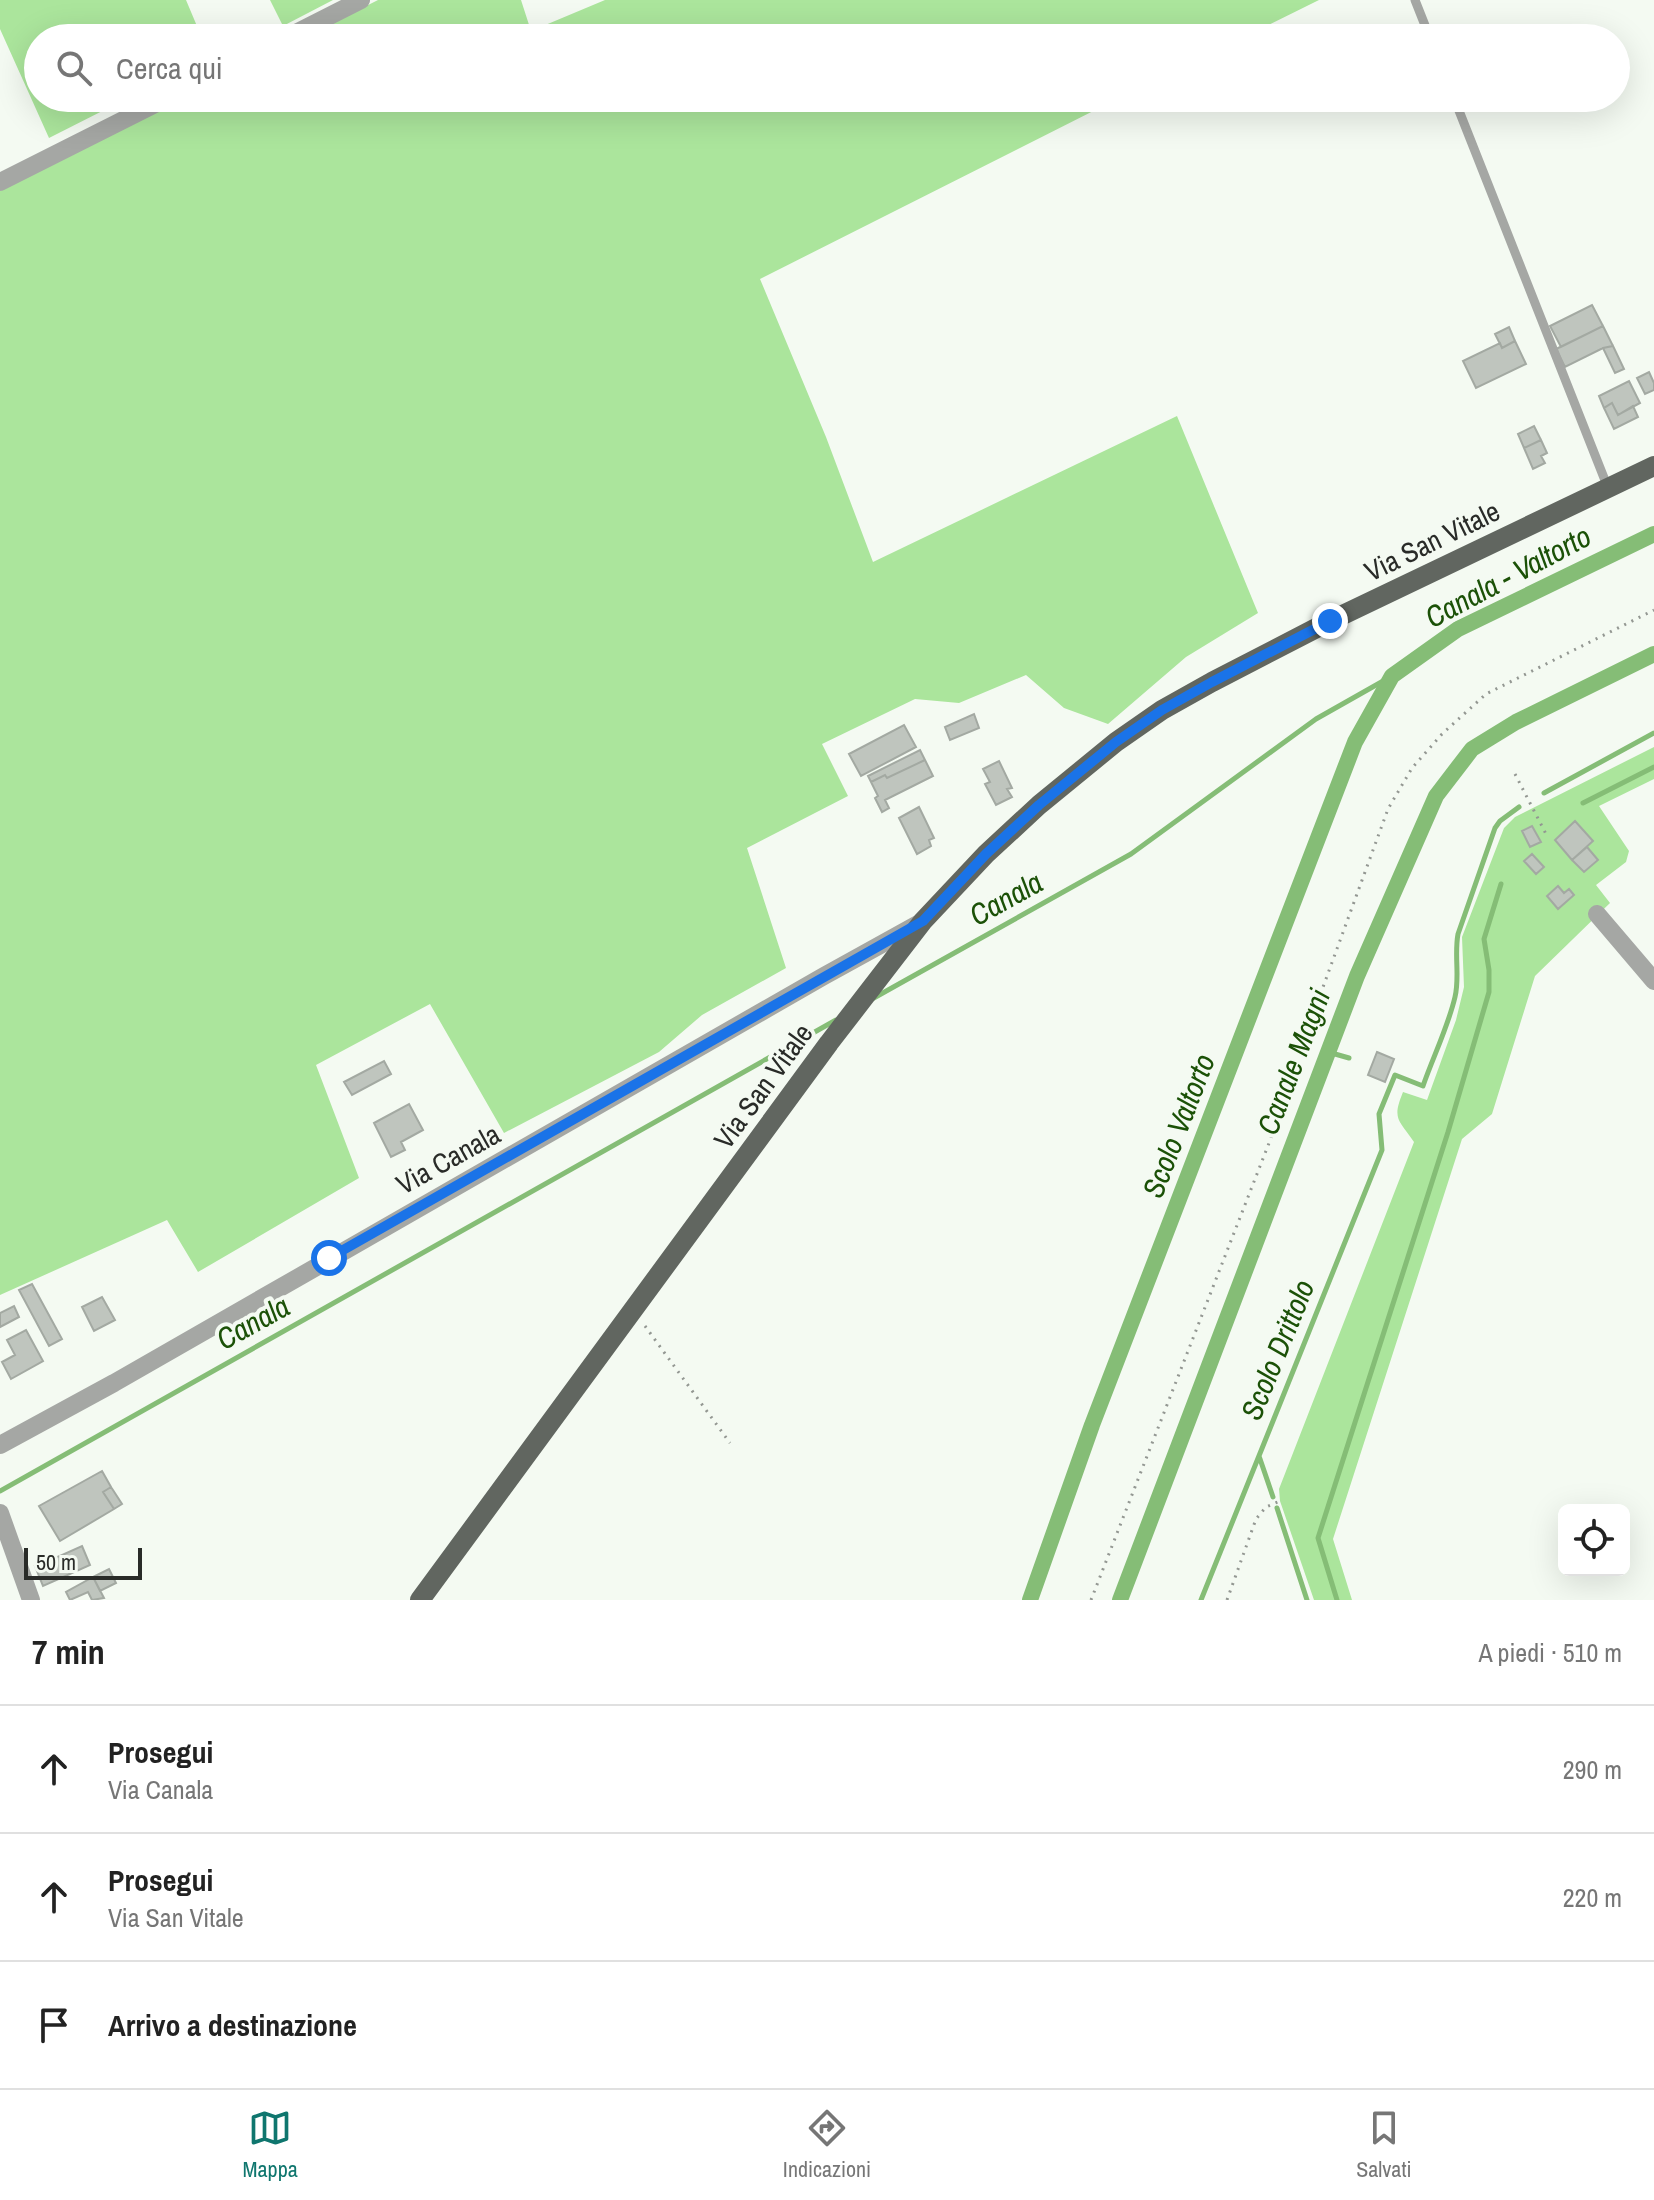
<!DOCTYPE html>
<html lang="it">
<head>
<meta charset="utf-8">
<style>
  body { margin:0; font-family:"Archivo Narrow",sans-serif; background:#f6f6f6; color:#222 }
  .controls { position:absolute; right:24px; bottom:24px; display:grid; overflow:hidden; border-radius:12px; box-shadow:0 8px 32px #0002 }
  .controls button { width:72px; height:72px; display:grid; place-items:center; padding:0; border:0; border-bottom:2px solid #e0e0e0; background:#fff; color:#222; font:40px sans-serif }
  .scale { position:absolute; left:24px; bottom:20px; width:118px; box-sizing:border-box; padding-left:8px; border:4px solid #292b28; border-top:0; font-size:22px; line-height:28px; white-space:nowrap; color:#292b28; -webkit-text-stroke:6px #f4faf2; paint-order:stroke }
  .stop { position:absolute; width:24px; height:24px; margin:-18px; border:6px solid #1a73e8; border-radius:50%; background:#fff }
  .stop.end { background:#1a73e8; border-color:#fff; box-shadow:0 2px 8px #0008 }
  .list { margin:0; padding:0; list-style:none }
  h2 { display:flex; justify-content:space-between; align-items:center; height:104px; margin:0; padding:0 32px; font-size:34px }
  h2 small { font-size:26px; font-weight:400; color:#767676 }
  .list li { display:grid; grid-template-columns:52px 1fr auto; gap:24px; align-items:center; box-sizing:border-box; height:128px; padding:0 32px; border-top:2px solid #e0e0e0 }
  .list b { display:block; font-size:30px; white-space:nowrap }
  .list p { margin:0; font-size:26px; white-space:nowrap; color:#767676 }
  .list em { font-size:26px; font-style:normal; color:#767676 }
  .icon { flex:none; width:44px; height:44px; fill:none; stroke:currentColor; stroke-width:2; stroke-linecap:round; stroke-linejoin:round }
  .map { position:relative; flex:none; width:1654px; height:1600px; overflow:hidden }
  .search { position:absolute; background:#fff; box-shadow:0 8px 32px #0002; left:24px; right:24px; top:24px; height:88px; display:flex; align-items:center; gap:20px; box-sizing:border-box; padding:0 28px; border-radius:44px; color:#767676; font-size:30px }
  .sheet { height:488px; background:#fff }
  nav { display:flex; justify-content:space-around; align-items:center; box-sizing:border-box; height:112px; border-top:2px solid #e0e0e0; background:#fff; font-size:22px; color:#767676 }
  nav a { display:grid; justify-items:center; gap:4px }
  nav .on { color:#0f766e }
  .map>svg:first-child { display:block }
</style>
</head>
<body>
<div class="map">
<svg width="1654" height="1600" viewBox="0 0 1654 1600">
  <rect width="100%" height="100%" fill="#f4faf2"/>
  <path fill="#abe59c" d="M0,0H186L202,38H38V98H128L49,138L0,29Z
    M270,0H333L283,26Z
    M378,0H521L531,31L605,0H1319L1242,38H303Z
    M184,98H1119L760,279L826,437L873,562L1177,416L1258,613L1186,657L1108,724L1064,708L1026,675L959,703L915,699L822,744L848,796L747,848L786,968L702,1015L659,1052L504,1133L430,1004L316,1065L359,1178L198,1272L167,1220L0,1295V191Z
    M1654,747V779L1599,806L1629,851L1626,862L1596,885L1610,903L1535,976L1492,1114L1462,1139L1333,1539L1352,1600H1314L1280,1501L1279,1489L1414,1142C1398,1119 1392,1119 1403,1092L1427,1100L1456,1020L1464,987L1462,937L1504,828L1515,817Z"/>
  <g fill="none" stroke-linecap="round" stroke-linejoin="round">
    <path stroke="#85bd76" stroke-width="5" d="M1544,793L1654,733
      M1583,803L1654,767
      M872,999L1131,854L1316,719L1392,676
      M1328,1052L1349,1058
      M1259,1456L1273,1497
      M0,1491L836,1020
      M1277,1508L1307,1600
      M1201,1600L1382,1150L1379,1114L1395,1075L1423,1086C1433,1057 1448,1027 1455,997C1460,977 1454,955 1458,934L1495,828L1500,821L1519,807
      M1337,1600L1318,1538L1448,1132L1489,992V970L1484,939L1501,884"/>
    <path stroke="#85bd76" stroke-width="16" d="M1030,1600L1092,1425L1355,742L1392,676L1458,629L1654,534
      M1120,1600L1357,976L1436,796L1472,749L1516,722L1654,654"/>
  </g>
  <path fill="#bfc5be" stroke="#a3a9a2" stroke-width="2" d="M1592,305L1603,326L1561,347L1550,326Z
    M1603,326L1613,346L1603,348L1565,367L1556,349Z
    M1509,327L1515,341L1502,348L1495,334Z
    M1515,341L1526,364L1476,388L1463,361L1500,343L1502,348Z
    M1613,346L1624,369L1615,373L1603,348Z
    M1649,372L1654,383V390L1645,394L1637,378Z
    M1629,381L1640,403L1618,415L1612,403L1604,408L1599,396Z
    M1612,403L1618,415L1633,406L1638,417L1614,429L1604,408Z
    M1534,426L1541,440L1524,448L1518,434Z
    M1541,440L1547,453L1541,456L1545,463L1533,469L1524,448Z
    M974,714L979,728L950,740L945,727Z
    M904,725L916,747L861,776L849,754Z
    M920,750L925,760L887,778L885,775L871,782L868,776Z
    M925,760L933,776L885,800L889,808L882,812L875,798L878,796L871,782L885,775L887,778Z
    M999,761L1012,788L1007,789L1012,797L996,805L985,784L990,782L983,769Z
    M919,807L934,838L929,840L931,846L917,854L899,818Z
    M1575,821L1593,841L1572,860L1555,840Z
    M1532,826L1541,842L1530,847L1522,831Z
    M1587,847L1598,860L1584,872L1572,860Z
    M1532,854L1544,867L1536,874L1524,861Z
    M1558,886L1564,893L1569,889L1574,895L1558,909L1547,896Z
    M1377,1052L1394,1059L1385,1082L1368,1075Z
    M384,1061L391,1074L352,1095L344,1082Z
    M409,1104L423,1130L401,1142L405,1150L391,1157L374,1123Z
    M32,1284L62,1339L49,1346L19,1290Z
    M102,1297L115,1320L94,1331L82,1307Z
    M14,1306L19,1317L0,1327V1313Z
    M26,1330L43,1361L11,1379L2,1362L15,1355L7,1340Z
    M102,1471L111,1487L103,1492L114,1509L60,1541L39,1506Z
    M111,1487L122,1504L114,1509L103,1492Z
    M82,1546L90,1565L70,1574L62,1555Z
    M62,1555L70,1574L43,1586L35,1566Z
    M109,1569L116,1583L100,1591L93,1577Z
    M93,1577L104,1598L92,1600L88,1592L70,1600L66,1592Z"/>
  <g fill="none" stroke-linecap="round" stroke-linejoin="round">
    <path stroke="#939792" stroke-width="3" stroke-dasharray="2 6" stroke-linecap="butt" d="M1515,774L1546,834
      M645,1326L730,1443
      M1091,1600L1271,1138L1284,1094L1388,809L1412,768L1442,734L1486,694L1654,610
      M1227,1600L1256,1519L1266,1507L1280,1501"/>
    <path stroke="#a5a7a4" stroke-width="9" d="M1415,0L1430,38
      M1454,98L1608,488"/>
    <path stroke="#a5a7a4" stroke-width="18" d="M286,38L361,0
      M0,182L167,98
      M1597,914L1654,981
      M0,1445L114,1383L824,976L920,923
      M0,1513L31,1600"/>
    <path stroke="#616660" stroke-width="20" d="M420,1600L829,1043L923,921L986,854L1039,805L1116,742L1162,710L1212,682L1330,621L1654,466"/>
  </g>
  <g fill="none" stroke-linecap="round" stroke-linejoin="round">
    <path stroke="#1a73e8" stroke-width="10" d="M329,1258L923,921L986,854L1039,805L1116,742L1162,710L1212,682L1330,621"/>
  </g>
  <g text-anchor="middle" stroke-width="8" stroke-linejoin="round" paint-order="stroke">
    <g font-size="28" fill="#292b28" stroke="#f4faf2">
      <text transform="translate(1432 541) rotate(-26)" y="10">Via San Vitale</text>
      <text transform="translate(763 1086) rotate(-54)" y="10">Via San Vitale</text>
      <text transform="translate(448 1159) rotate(-29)" y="10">Via Canala</text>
    </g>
    <g font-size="30" font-style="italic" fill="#1b5107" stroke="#f4faf2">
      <text transform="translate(1508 577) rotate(-28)" y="10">Canala - Valtorto</text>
      <text transform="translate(1006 899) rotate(-29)" y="10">Canala</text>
      <text transform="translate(1294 1062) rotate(-69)" y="10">Canale Magni</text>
      <text transform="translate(1179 1126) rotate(-69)" y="10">Scolo Valtorto</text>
      <text transform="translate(253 1323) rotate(-29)" y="10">Canala</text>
      <text transform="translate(1278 1350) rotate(-68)" y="10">Scolo Drittolo</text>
    </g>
  </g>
</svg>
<div class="controls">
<button><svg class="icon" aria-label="locate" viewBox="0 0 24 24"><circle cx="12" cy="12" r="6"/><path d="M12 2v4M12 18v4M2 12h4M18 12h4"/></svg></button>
</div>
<div class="scale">50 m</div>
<div class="stop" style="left:329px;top:1258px"></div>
<div class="stop end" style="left:1330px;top:621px"></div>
<div class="search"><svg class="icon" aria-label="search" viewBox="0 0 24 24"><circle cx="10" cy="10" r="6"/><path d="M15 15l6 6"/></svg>Cerca qui</div>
</div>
<section class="sheet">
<h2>7 min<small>A piedi · 510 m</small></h2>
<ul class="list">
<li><svg class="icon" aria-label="ahead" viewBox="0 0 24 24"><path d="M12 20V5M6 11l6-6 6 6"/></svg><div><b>Prosegui</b><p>Via Canala</p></div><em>290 m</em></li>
<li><svg class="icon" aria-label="ahead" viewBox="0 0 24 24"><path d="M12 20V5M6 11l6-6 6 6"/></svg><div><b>Prosegui</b><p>Via San Vitale</p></div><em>220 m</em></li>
<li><svg class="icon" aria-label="arrive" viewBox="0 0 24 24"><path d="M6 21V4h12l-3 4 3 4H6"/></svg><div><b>Arrivo a destinazione</b></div></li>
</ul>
</section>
<nav>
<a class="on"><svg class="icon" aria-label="map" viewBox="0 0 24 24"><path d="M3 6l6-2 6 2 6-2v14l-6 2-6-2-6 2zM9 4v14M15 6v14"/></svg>Mappa</a>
<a><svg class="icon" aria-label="directions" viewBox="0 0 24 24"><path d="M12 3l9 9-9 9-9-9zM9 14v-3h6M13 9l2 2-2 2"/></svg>Indicazioni</a>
<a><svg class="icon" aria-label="saved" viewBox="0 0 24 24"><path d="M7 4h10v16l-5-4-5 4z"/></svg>Salvati</a>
</nav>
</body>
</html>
